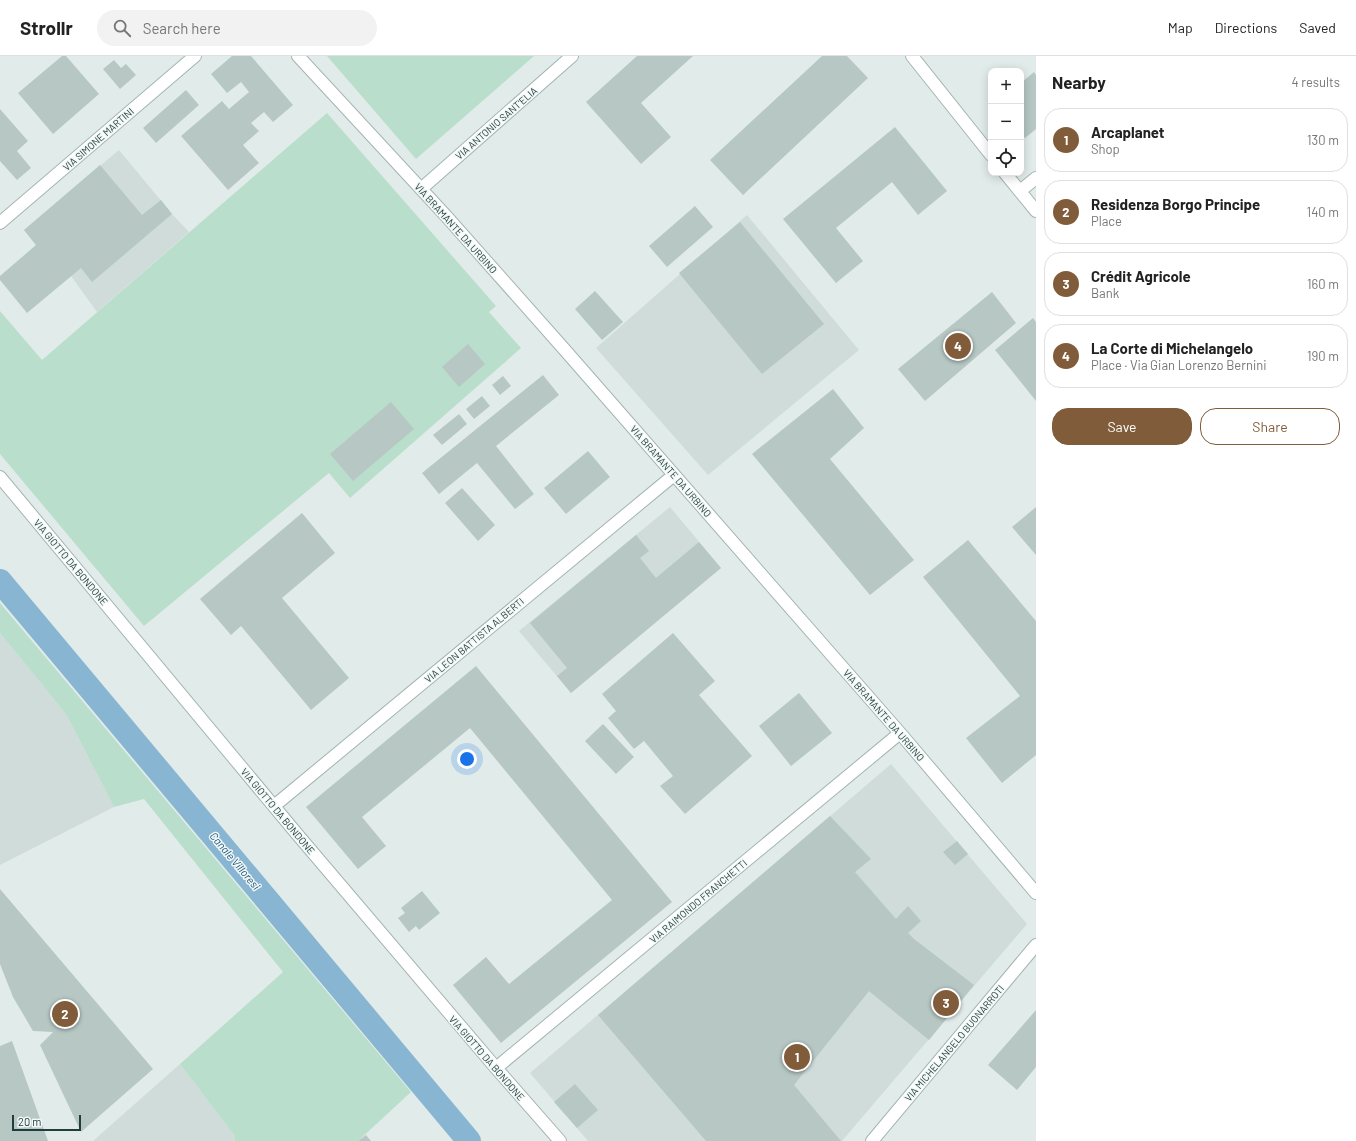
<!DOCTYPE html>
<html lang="en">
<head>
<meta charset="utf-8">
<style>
  body { margin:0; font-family:Barlow,sans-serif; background:#f2f2f2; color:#222 }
  .controls { position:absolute; right:12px; top:12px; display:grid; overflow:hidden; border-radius:8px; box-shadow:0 2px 10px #0003 }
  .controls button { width:36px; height:36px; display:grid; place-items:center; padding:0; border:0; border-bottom:1px solid #e0e0e0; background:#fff; color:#222; font:20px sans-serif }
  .scale { position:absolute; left:12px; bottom:10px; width:69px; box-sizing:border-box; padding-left:4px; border:2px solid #213d3c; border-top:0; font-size:11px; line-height:14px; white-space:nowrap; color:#213d3c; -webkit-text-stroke:3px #f2f8f7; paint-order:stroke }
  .you { position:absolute; left:467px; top:703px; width:14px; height:14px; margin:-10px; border:3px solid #fff; border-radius:50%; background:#1a73e8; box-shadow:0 0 0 6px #1a73e833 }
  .badge { display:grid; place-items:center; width:26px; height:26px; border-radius:50%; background:#805c3a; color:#fff; font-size:13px; font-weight:700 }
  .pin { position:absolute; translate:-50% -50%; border:2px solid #fff; box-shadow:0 1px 4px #0006 }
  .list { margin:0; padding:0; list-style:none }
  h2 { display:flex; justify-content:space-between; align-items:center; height:52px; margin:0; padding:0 16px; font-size:17px }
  h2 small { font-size:13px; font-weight:400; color:#767676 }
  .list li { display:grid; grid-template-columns:26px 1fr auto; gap:12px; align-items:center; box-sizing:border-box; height:64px; margin:0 8px 8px; padding:0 8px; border:1px solid #e0e0e0; border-radius:16px }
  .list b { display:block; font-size:15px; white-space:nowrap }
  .list p { margin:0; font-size:13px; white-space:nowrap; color:#767676 }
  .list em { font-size:13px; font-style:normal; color:#767676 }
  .actions { display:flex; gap:8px; padding:12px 16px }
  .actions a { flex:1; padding:9px 0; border:1px solid #805c3a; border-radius:16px; text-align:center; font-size:14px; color:#805c3a }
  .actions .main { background:#805c3a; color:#fff }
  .icon { flex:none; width:22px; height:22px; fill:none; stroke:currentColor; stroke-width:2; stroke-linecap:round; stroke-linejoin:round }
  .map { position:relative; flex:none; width:1036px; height:1085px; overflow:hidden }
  header { display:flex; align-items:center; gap:24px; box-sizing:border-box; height:56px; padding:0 20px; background:#fff; border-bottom:1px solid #e0e0e0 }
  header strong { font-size:19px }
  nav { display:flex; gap:22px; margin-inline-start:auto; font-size:14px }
  .search { width:280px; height:36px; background:#f2f2f2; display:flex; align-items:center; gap:10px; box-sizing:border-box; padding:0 14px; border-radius:22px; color:#767676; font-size:15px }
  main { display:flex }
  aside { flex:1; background:#fff }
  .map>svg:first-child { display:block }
</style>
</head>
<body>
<header>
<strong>Strollr</strong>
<div class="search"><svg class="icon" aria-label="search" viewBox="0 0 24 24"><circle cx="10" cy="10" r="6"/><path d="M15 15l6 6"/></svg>Search here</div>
<nav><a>Map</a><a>Directions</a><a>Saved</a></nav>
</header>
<main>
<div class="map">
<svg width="1036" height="1085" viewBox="0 0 1036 1085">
  <rect width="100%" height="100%" fill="#e1ecea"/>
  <path fill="#cfdcd9" d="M119,94L172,158L189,176L97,256L71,220L36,189L24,174Z
    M747,159L859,294L708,419L596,292Z
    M670,451L721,512L571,637L519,575Z
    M0,577L66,658L114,751L0,809Z
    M891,708L1027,868L842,1085H588L530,1017Z
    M180,1008L234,1079L235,1085H93Z"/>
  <path fill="#badecc" d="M327,0H534L416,103Z
    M327,57L496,250L489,256L521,292L350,442L329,417L144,570L0,398V255L42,304Z
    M0,547L411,1036L358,1085H235L234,1079L180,1008L283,916L144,743L114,751L66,658L0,577Z"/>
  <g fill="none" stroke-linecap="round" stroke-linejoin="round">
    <path stroke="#88b5d2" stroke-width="24" d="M0,525L469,1085"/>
  </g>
  <path fill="#b6c7c4" d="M62,0H66L99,38L53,78L18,37Z
    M232,0H251L293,49L273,66L264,56L251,67L259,75L243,89L259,107L228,134L181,80L222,45L229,53L249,36L241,26L227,37L211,18Z
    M637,0H693L641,47L671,81L641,108L586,46Z
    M822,0H847L868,22L743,139L710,104Z
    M114,4L121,12L126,8L136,19L120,33L103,13Z
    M1034,16L1036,19V73L1025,82L1021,77V27Z
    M186,34L199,49L156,87L143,72Z
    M0,53L28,85L17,95L31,112L17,124L0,105Z
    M895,71L947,135L918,159L892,126L836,172L863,205L836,227L783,163Z
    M100,109L142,159L161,144L172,158L92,226L81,212L27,257L0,224V220L36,189L24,174Z
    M695,150L713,171L667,211L649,190Z
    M740,166L824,268L762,318L679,217Z
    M595,235L623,266L602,284L575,253Z
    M992,236L1016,267L925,345L898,313Z
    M1033,262L1036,266V345L995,294Z
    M468,288L485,308L459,331L442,311Z
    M543,319L559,339L496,390L534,438L515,453L477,407L439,438L422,417Z
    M503,320L511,330L500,339L492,329Z
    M833,333L864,372L830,403L914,504L870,539L752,398Z
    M482,340L490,350L474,363L466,353Z
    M391,346L414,373L353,425L330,398Z
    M459,358L467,368L442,389L433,379Z
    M588,395L610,421L566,458L544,432Z
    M462,432L495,469L478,485L445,447Z
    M1036,451V499L1012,471Z
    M302,457L335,497L282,542L349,622L311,654L241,570L231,579L200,543Z
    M636,479L649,495L640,502L656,522L699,486L721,512L571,637L557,620L567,612L530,567Z
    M968,484L1036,565V699L1002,727L966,682L1020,640L923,521Z
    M673,577L715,625L699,639L752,700L685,758L660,730L673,720L644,685L634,693L608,662L616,655L602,638Z
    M476,610L672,846L501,987L453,929L486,901L509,928L612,844L470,672L362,761L386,790L358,813L306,751Z
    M799,637L832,677L791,710L759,670Z
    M603,668L634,701L616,718L585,685Z
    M830,760L871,803L855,816L896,863L908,850L921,865L908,877L914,883L974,929L929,984L869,935L794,1029L841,1085H706L598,959Z
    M957,785L968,798L955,809L943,796Z
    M0,833L153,1013L81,1076L40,989L53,976L33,975L13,941L0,908Z
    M422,835L440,857L419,874L416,870L409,876L398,862L405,857L401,852Z
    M1036,954V1011L1017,1034L988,1009Z
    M12,985L48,1085H0V990Z
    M575,1028L598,1054L577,1072L554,1046Z
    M366,1079L371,1085H358Z"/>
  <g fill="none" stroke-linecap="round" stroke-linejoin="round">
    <g stroke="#a4b4b2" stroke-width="14">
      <path id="minor" d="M298,0L447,161L564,293L900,677L1036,837
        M912,0L991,99
        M1005,117L1036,155
        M421,133L572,0
        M1020,135L1036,122
        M0,167L195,0
        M0,421L297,778L496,1012L560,1085
        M274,750L674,419
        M496,1012L900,677
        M872,1085L1036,889"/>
    </g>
    <use href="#minor" stroke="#fff" stroke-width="12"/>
  </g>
  <g text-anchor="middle" stroke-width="3" stroke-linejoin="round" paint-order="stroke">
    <g font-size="10" fill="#213d3c" stroke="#f2f8f7">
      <text transform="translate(496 67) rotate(-41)" y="4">VIA ANTONIO SANT'ELIA</text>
      <text transform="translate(98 83) rotate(-41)" y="4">VIA SIMONE MARTINI</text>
      <text transform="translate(456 172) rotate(48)" y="4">VIA BRAMANTE DA URBINO</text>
      <text transform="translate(671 415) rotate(49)" y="4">VIA BRAMANTE DA URBINO</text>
      <text transform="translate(71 506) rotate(50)" y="4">VIA GIOTTO DA BONDONE</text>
      <text transform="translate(474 584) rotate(-40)" y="4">VIA LEON BATTISTA ALBERTI</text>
      <text transform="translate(884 659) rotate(49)" y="4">VIA BRAMANTE DA URBINO</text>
      <text transform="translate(278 755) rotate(50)" y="4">VIA GIOTTO DA BONDONE</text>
      <text transform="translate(698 845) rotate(-40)" y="4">VIA RAIMONDO FRANCHETTI</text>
      <text transform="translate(954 987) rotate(-50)" y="4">VIA MICHELANGELO BUONARROTI</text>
      <text transform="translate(487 1002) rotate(49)" y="4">VIA GIOTTO DA BONDONE</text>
    </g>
    <g font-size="11" font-style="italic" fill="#1a537a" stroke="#f2f8f7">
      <text transform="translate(235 805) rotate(50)" y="4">Canale Villoresi</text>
    </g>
  </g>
</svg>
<div class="controls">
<button>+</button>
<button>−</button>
<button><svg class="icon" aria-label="locate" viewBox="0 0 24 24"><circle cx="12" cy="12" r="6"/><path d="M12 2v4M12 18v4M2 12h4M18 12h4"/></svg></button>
</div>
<div class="scale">20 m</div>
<div class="you"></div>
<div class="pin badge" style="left:797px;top:1001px">1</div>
<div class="pin badge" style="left:65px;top:958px">2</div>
<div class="pin badge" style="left:946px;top:947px">3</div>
<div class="pin badge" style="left:958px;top:290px">4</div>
</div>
<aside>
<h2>Nearby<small>4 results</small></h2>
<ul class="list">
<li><span class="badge">1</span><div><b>Arcaplanet</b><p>Shop</p></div><em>130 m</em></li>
<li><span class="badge">2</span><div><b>Residenza Borgo Principe</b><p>Place</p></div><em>140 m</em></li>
<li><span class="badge">3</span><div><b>Crédit Agricole</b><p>Bank</p></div><em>160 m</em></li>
<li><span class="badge">4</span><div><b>La Corte di Michelangelo</b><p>Place · Via Gian Lorenzo Bernini</p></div><em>190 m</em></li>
</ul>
<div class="actions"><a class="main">Save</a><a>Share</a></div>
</aside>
</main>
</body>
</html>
